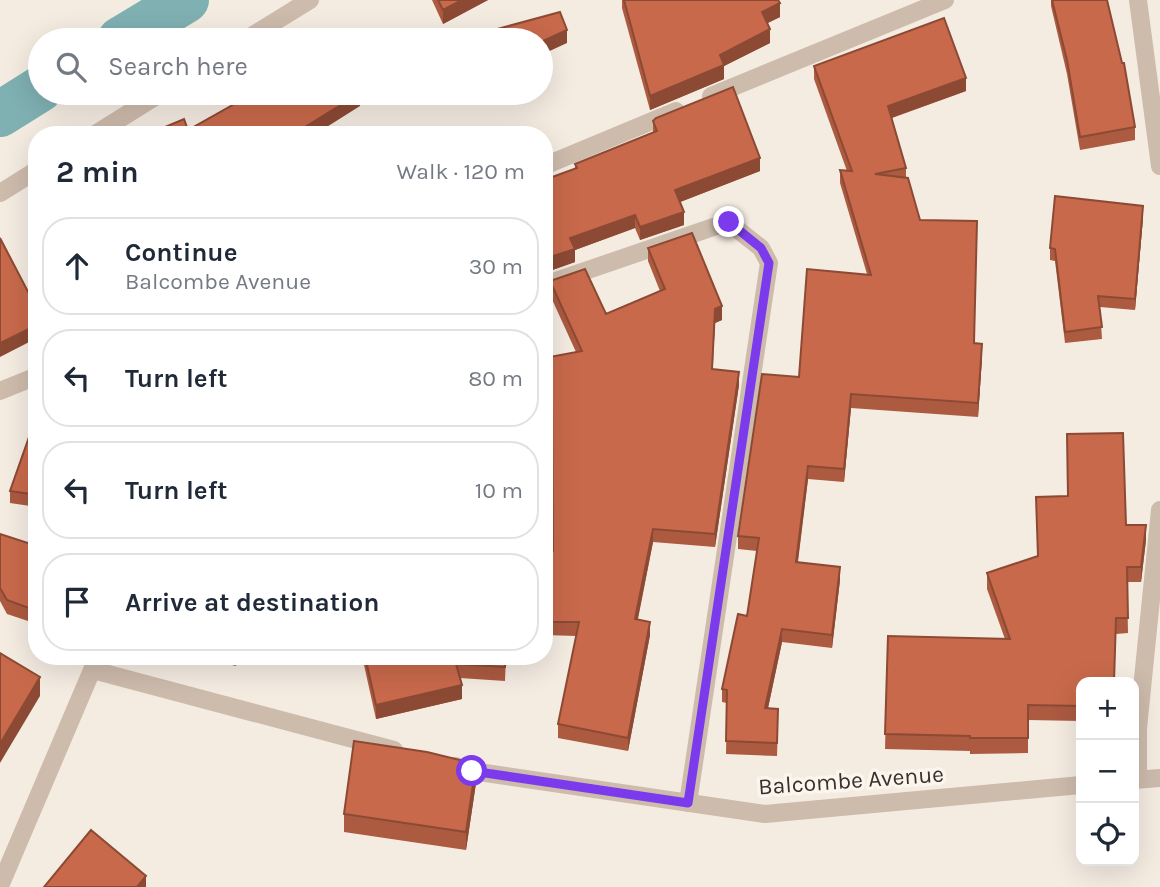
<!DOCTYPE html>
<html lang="en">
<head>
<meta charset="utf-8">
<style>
  body { margin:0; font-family:Karla,sans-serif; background:#f2f2f3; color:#1f2937 }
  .controls { position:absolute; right:21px; bottom:21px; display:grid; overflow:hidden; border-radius:14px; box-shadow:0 7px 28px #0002 }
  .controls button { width:63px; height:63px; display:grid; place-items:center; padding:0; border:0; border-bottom:2px solid #e0e1e3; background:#fff; color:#1f2937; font:35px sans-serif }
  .stop { position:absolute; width:21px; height:21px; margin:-16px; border:5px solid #7c3aed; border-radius:50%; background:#fff }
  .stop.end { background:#7c3aed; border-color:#fff; box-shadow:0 2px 7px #0008 }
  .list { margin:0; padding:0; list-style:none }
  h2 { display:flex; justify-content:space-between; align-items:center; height:91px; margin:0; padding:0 28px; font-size:30px }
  h2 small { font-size:23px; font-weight:400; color:#747a83 }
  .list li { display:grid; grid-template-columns:46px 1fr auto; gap:21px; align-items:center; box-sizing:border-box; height:98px; margin:0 14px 14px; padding:0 14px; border:2px solid #e0e1e3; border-radius:28px }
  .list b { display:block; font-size:26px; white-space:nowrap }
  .list p { margin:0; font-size:23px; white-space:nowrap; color:#747a83 }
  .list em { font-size:23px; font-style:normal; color:#747a83 }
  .icon { flex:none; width:38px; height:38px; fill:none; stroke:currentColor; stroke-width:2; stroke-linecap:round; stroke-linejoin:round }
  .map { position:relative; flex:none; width:1160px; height:887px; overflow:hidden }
  .search { position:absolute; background:#fff; box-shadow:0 7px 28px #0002; left:28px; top:28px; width:525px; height:77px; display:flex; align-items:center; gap:18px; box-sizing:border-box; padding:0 24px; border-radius:38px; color:#747a83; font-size:26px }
  .panel { position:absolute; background:#fff; box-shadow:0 7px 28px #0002; left:28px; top:126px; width:525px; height:539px; border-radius:28px }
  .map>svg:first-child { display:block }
</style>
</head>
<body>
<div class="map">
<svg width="1160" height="887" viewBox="0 0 1160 887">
  <rect width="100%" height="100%" fill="#f4ebe1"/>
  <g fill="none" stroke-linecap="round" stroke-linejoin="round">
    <path stroke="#7fb0b2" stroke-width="46" d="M120,40L186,0
      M0,114L40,89"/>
    <path stroke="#cdbbac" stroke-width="18" d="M1138,0L1160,166
      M245,40L310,0
      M711,96L945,0
      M94,135L161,93
      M544,166L676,111
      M0,193L37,170
      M544,285L728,222L761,248L769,263L688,803
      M0,391L37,376
      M93,670L394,750
      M455,766L472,771L765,814L1081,785
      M1134,780L1160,778
      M1138,780V728L1160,510
      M0,886L98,656"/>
  </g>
  <path fill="#ac5a40" d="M432,0H488L443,24Z
    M622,0H778L780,17L767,23L770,43L724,66V79L650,110L622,8Z
    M1051,0H1107L1135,127V140L1080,150L1067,74L1051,6Z
    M814,66L966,91L892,118L906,168V177L920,220L975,343L982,357L978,417L851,408L844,482L808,479L798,562L840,580L832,648L782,642L768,708L778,722L777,756L726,754L727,703L722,702V689L747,616L757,551L738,549V536L799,377L867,274L840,183V170L847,171L814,79Z
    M653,121L760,171L680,202L684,225L640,240L635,228L575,250V262L544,273V180L575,169V164L653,133Z
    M1143,218L1135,310L1100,307L1102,339L1065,343L1055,261L1050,260V248Z
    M648,248L722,320L715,323L712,370L739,385L715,547L653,542L638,619L650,635L628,751L558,738V724L576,636L544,635V550L553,551L552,413L544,415V358L576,352L550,295V281L606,314L660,291L648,261Z
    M37,397V420L33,411V399Z
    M37,438V507L10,503V491Z
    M1036,497L1126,525L1146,540L1141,582H1127L1128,633L1116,634L1081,682V721L1028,720V753L970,754V751L885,749L888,636L1005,639L987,589V573L1038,557Z
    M0,534L37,546V624L7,614L0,601Z
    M194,656H298L297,663L238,657L236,666Z
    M362,656H506L505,681L460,678L462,699L376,719Z
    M476,783L466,850L344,832V814Z"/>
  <path fill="#8c4a34" d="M462,0H488L443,24V10Z
    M780,3V17L762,26V12Z
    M770,29V43L724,66V79L650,110V96L720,55Z
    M567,30V43L541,55V42Z
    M966,78V91L888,119V106Z
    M360,93V106L314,135H292Z
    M760,158V171L675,204V190Z
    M1143,206V218L1135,310V299Z
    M684,212V225L640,240V227Z
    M635,215V228L575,250V262L544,273V259L570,238Z
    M722,306V320L715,323L712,383L715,309Z
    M37,325V338L0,357V343Z
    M982,344V357L978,417V403Z
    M739,372V385L715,547V534Z
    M851,394V408L844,482V469Z
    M808,466V479L796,575V562Z
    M1146,525V540L1141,582V567Z
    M653,529V542L635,632V619Z
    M840,567V580L832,648V635Z
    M650,622V635L628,751V738Z
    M782,629V642L765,722V708Z
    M40,677V696L0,763V744Z
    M462,685V699L376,719V705Z
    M476,764V783L466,850V832Z
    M146,876V887H137Z"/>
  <path fill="#c8694b" stroke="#8c4a34" stroke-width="2" d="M438,0H462L443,10Z
    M624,0H778L780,3L762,12L770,29L720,55L724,65L650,96Z
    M1052,0H1107L1122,63H1124L1135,127L1080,137L1067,60Z
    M560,12L567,30L541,42V40H457Z
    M944,18L966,78L888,106L906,168L875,174L908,178L920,220L977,221L974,343L982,344L978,403L851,394L844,469L808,466L796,562L840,567L832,635L782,629L765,708L778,709L777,743L726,741L727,690L722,689L738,614L747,616L759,538L738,536L762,374L799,377L807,269L871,275L840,170L852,171L814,66Z
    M733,87L760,158L675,190L684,212L640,227L635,215L570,238L575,249L544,259V180L577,168L575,164L657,131L653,121L656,118Z
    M254,93H360L292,135H146L184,119L188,130Z
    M1055,196L1143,206L1135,299L1098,296L1102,327L1065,332L1055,249L1050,248Z
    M692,233L722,306L715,309L712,369L739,372L715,534L653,529L635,619L650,622L628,738L558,724L579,622H544V550L553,551L552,400L544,401V358L582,351L550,281L585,269L606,314L665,289L648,248Z
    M0,238L37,309V325L0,343Z
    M37,397V407L33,399Z
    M1123,433L1126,525H1146L1141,567H1127L1128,618H1116L1114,682H1081V706L1028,705V738H970V736L885,734L888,636L1010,639L987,573L1038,556L1036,497L1068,496L1067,434Z
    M29,437L37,438V495L10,491Z
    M0,534L37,546V611L7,600L0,588Z
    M0,653L40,677L0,744Z
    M365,656H506L505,667L456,664L462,685L376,705Z
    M354,741L427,752L476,764L466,832L344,814Z
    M91,830L146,876L137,887H44Z"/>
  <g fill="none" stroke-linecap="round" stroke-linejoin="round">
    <path stroke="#7c3aed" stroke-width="9" d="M472,771L688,803L769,263L761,248L729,222"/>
  </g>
  <g text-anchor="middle" stroke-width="7" stroke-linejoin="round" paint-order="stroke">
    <g font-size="23" fill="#3b302b" stroke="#fbf5ee">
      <text transform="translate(851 780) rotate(-4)" y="8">Balcombe Avenue</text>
    </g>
  </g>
</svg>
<div class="controls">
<button>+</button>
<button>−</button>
<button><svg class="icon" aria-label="locate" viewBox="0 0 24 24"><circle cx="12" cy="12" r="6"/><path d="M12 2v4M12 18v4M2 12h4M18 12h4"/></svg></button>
</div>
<div class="stop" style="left:472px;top:771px"></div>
<div class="stop end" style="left:729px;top:222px"></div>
<div class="search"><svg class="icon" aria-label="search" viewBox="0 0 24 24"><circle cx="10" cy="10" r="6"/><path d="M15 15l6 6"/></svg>Search here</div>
<section class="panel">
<h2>2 min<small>Walk · 120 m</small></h2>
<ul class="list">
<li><svg class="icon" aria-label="ahead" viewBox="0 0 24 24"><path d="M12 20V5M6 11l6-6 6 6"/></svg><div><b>Continue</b><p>Balcombe Avenue</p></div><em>30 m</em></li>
<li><svg class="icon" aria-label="left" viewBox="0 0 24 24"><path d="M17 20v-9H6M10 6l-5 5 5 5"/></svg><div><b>Turn left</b></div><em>80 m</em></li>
<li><svg class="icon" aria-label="left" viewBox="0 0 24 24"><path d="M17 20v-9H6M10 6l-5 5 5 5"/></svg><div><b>Turn left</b></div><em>10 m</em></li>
<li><svg class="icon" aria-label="arrive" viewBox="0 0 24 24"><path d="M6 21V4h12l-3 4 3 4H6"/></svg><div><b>Arrive at destination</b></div></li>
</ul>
</section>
</div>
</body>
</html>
